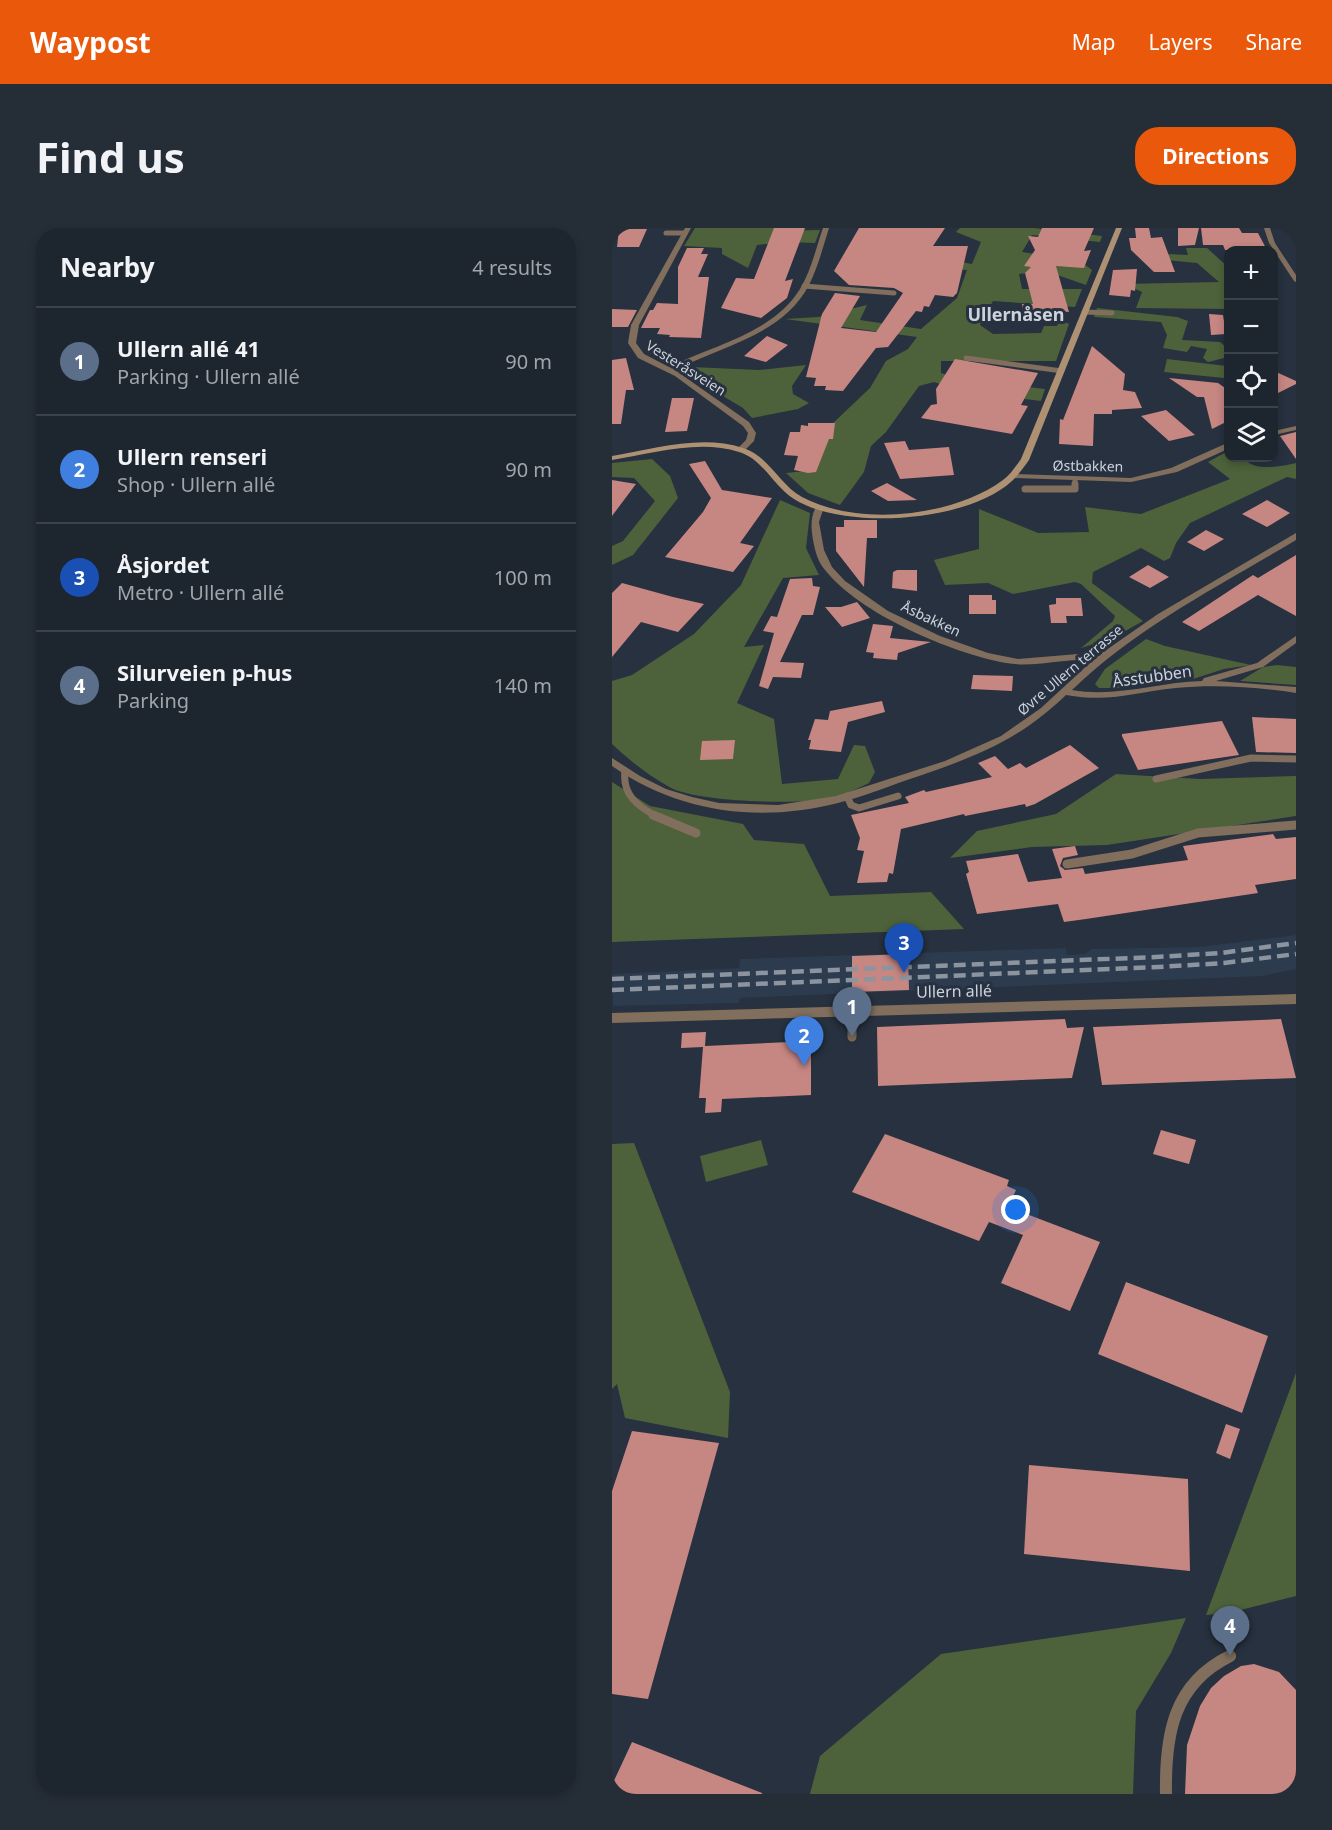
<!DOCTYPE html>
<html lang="en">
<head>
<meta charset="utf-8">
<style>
  body { margin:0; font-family:"Noto Sans",sans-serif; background:#252d37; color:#f1f3f6 }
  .controls { position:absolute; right:18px; top:18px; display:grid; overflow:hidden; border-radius:12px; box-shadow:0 3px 9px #0003 }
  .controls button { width:54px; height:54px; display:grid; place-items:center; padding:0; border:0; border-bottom:2px solid #3b424b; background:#1d252f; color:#f1f3f6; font:30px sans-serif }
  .you { position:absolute; left:404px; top:982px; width:21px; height:21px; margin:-15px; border:4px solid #fff; border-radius:50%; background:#1a73e8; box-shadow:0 0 0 9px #1a73e833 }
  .badge { display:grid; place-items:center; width:39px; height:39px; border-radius:50%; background:#ea580c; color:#fff; font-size:20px; font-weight:700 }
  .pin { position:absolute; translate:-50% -50px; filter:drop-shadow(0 2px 3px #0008) }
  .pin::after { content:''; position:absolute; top:32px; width:21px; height:18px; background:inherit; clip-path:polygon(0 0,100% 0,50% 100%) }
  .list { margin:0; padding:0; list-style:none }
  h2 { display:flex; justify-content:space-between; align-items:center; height:78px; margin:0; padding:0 24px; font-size:26px }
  h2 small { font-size:20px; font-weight:400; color:#a0a5aa }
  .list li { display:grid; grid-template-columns:39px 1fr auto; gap:18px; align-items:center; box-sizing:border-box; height:108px; padding:0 24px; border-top:2px solid #3b424b }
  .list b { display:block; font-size:22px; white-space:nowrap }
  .list p { margin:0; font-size:20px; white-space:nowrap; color:#a0a5aa }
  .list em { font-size:20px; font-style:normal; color:#a0a5aa }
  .icon { flex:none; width:33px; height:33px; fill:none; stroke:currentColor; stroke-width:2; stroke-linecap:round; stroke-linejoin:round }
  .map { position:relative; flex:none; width:684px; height:1566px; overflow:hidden; border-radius:24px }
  header { display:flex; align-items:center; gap:36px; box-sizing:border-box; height:84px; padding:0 30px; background:#ea580c; color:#fff }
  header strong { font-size:28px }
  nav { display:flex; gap:33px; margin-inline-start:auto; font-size:21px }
  .intro { display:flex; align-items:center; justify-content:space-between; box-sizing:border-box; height:144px; padding:0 36px }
  h1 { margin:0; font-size:42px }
  .button { padding:15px 27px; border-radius:24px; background:#ea580c; color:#fff; font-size:21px; font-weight:700 }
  main { display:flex; gap:36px; padding:0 36px }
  aside { flex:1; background:#1d252f; border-radius:24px; box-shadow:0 3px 9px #0003 }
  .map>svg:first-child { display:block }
</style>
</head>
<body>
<header>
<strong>Waypost</strong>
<nav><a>Map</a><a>Layers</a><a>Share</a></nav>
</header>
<div class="intro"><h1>Find us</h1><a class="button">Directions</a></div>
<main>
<aside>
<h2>Nearby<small>4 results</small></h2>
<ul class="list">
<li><span class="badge" style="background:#5c6f8a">1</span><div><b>Ullern allé 41</b><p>Parking · Ullern allé</p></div><em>90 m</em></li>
<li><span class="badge" style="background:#3f7fe0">2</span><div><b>Ullern renseri</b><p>Shop · Ullern allé</p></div><em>90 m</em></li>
<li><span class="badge" style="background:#1a4fb4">3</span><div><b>Åsjordet</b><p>Metro · Ullern allé</p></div><em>100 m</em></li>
<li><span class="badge" style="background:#5c6f8a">4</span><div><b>Silurveien p-hus</b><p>Parking</p></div><em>140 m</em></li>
</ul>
</aside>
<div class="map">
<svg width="684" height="1566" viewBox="0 0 684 1566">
  <rect width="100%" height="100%" fill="#27313f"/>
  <path fill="#2c3b4e" d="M684,707V741L650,748L128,770L127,775L1,778L0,746L127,740L128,731L454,720L455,727L473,726L480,721L587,719Z"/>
  <path fill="#4d623a" d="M83,0H170L172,3L208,2L203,15L173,14L145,17L136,40L110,26V20L72,18Z
    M348,0H422L490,8L488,14L420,7L410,24L468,33L480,42L474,57L434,43L407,46L410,61H470L463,79L381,73L368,97L381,106L429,105L432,98H445L448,92L457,96L444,133H329V145L348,151L433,161L429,173L353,164L322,154L307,158L274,204L259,218L252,244L228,277L196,265L174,245L194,243L219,197L258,160L274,133L296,121L305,109L173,91L206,89L255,77L248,92L309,101L345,70L355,42L249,34L316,28L360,36L369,14L344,4Z
    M574,20H595L616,39V81L524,80L530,64L512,56L607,54L585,35L554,32V26L576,27Z
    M485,80L565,89L576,93L570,112L608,114L616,121V129L596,134L591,130L595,121L579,118L575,124L551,120L555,107L549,94L482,89Z
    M555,131L615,138L612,150L552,144Z
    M194,137L180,158L181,166L197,175L186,181L140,190L131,180L79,149L80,139L147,142Z
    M616,223V230C627,230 630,231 639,236C651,242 672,238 684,235V251L675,249L578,295L564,315L558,330L552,333L529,320L481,344L480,355L531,393L501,410L469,420L501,393L503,388L469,356L463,354L401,366L376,355L333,357L322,332L367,321V281L426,305L477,304L473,279L529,286L618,251L596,234Z
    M40,231L58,248L66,270L21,327L0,337V318L11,313L43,273L22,250L0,249V235Z
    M168,272L198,285L194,320L207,347L171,350L132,419L152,417L125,475L162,491L170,556L226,551L242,517L253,518L263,544L257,555C246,560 235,566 223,569C192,578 87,574 59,560C37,548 18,533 0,516V453L20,447L82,406L129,357Z
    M534,411L553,418L639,437L612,441L581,451L545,452L507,460H487L483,456L493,441Z
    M665,437L684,439V457L628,453L651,439Z
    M504,546L588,551L684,548V588L495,617L420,619L338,630L365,603L444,586Z
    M0,554L38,578L131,596L142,612L192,616L218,668L319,664L352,701L0,714Z
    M149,912L156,937L94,954L88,928Z
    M22,915L118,1164L116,1210L13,1190L5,1156L0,1161V916Z
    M684,1145V1368L617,1385L594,1387Z
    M574,1390L559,1425L524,1483L521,1566H198L208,1528L329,1426Z"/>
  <path fill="#c68682" d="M162,0H193L173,53L181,51L175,70L149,90L109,80L124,50L142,51Z
    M247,0H333L321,18H356L345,65L341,69L323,67L317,79L312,78L310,84L304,83L276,119L264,120L231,163L213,162L214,158H202L204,150L194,149L210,86L223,65L248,68L229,100L264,104L291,65L282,60L237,57L222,43Z
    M430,0H482L472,23L479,22L472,40L444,38L457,84L438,82L440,93H413L410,76H421L413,45L419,39L412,38L423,22L416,8L426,9Z
    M523,0H537L539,10L550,9L563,44H542L519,22L517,10H524Z
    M566,0H587L583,17L566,18Z
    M589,0H627L630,5H646L655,22H613L611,17H591Z
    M7,1H35L27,19H5Z
    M75,20H92L89,26H96L86,49H97L89,110L57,109L58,107L45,106L48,100H29L38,82H41L45,75L66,76V39Z
    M525,41L523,63L519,62L518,69L497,67L501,42Z
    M0,81L25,82L16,99H0Z
    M597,86L611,87L614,106L599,107Z
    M155,108L176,117L154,134L132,128Z
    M480,118L513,146L511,162L523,164L530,180L500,182V186H482L481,218L447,216L448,191L451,192Z
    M14,130L22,162H14L9,196H0V132Z
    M343,131L426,145L409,177L416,178L400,206L309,190L319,177L325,176L324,161Z
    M662,143L684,153V156L662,167Z
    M557,150L606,155L616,162V193L600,201L592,169H585Z
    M60,170H82L75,203L53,204Z
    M554,182L583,207L557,213L529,188Z
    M196,195H223L221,211H217L204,244L196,245L182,242L186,228L172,227L178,204H188L189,197L196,198Z
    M684,204V231L668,208Z
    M293,213L297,222L337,219L342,247L288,251L272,215Z
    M93,233L110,262L160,270L128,315L142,318L121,344L53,329L91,284L99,270L77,236Z
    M0,252L24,256L0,288Z
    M275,255L305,272L276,273L259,263Z
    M655,272L678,285L655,299L630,286Z
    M232,292H265V310H255L252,359L224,323V299H232Z
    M594,302L612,311L592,323L575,314Z
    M684,327V388L646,367L587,403L570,394L641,347L646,350Z
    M536,337L557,349L538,360L517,349Z
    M285,342H305V363L280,360L281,344Z
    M200,350L201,358L208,359L201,387H190L168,434L192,435L189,450L161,449L156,461L147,458L162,405L151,403L159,388L165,389L178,351Z
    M10,355L61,369L92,376L66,404L29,394L0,429V365Z
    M357,367H380V372H384V386H357Z
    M444,370H469L471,388H454L455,395H439L437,377L444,376Z
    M245,374L258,390L230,399L213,379H229Z
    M261,396L281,398L278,410L319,414L286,425L285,432L261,430L262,425L254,424Z
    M361,447L401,448L400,463L359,461Z
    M270,473L273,484L236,494L229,524L197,521L199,512H196L203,491L216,492L218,483Z
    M640,489L684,491V525L644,524Z
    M610,493L627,527L526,542L510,508V506Z
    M123,512L121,531L88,532L90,513Z
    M458,517L487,540L423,576L414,579L413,576L353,588L352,586L289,601L281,646L277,645L275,654L245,655L252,623L245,622L248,610L239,587L297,575L293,569L312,562L314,564L380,549L366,535L383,528L396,541L408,535L414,540Z
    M661,606L664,611L684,609V651L643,657L646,665L474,691L452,694L446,676L365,686L354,646L357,644L354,633L406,626L416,654L450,650L440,621L463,618L466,627L451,630L448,638L453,642L471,640L473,646L576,632L571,618Z
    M296,726L297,762L240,764V728Z
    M453,791L455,800L472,799L460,850L266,858L265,799Z
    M669,791L684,850L490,857L481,799Z
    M94,804L93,818L199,813V867L110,871L109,884L93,885L94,870H87L91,819L69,820L70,805Z
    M549,902L584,912L577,936L541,926Z
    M273,906L397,952L395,958L404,962L396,979L488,1014L458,1083L389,1055L411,1007L377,994L367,1013L240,964Z
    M514,1054L656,1108L630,1185L486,1126Z
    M614,1196L628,1201L618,1231L604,1225Z
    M20,1203L107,1215L36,1471L0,1466V1263Z
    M417,1237L576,1251L578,1343L412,1326Z
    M642,1436L667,1444L684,1462V1566H573L575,1517L588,1478L599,1460L612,1448L629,1438Z
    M20,1514L150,1565V1566H0V1557Z"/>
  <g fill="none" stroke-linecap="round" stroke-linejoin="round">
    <path stroke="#816e5c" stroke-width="5" d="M54,5H73
      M192,58L282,65
      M472,84L500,85
      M354,130L450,143
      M463,252V257"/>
    <path stroke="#816e5c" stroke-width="7" d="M413,261H463V256
      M13,543C10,566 25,578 44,588
      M544,551L639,530L684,531
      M235,568L239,577L247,580L286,568"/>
    <path stroke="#816e5c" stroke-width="9" d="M41,587L84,605
      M455,636L520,626L586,605L684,597
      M240,782V809"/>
    <path stroke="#816e5c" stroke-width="12" d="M554,1566C553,1507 561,1456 618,1428"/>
    <path fill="#816e5c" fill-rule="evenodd" d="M73,0H79L27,97L24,115L32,126L57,139C101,117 160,106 188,61C199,43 204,20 211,0H217C211,19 206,39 197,57C171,107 110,118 63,142L137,194L144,205L142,213L132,223L125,221L134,212L136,205L131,198L63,148L26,130L16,115L19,97Z
      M652,0H658L663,15L684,47V54L682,53L657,15Z
      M684,198V202L662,207V203Z
      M613,216H616V221L565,244L519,254L401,250L397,248L401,246L519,250L559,240Z
      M205,277L212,279L207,294L212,322L220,339L233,353L276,383L328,408L376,425L406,431L466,426L487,427L546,386L684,305V312C607,358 525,399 460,462C504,470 546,454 590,453L592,450L645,435L684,408V415L651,439L604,453L684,459V465C645,459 604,456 564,460C522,464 499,475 454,467C404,515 360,530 295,552C272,560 250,569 226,575C147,595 67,585 0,538V530L28,548L54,561L80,569L107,575L166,577L224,568L333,533L389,508L429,480L481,432C452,430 423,440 394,435C339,425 248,386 213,342C206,334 203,323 201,312C199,299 198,289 205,277Z
      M684,766V776L0,795V785Z"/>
    <path fill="#ae9073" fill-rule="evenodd" d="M504,0H510L417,232C412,239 406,247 400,253C356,294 232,303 182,271C161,258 151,231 127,224C86,211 40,226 0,232V228C42,221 89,206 131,220C157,228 167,256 190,269C246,299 341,289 391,252C398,247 404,238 409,231Z"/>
    <path stroke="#8c949f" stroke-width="4.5" stroke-dasharray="12 6" stroke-linecap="butt" d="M0,751L544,729L609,725L684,715
      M0,762L547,739L612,735L684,726"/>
  </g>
  <g text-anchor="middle" stroke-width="6" stroke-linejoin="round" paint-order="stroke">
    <g font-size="14" fill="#ccd3dc" stroke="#27313f">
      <text transform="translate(74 140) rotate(32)" y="5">Vesteråsveien</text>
      <text transform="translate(476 238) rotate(1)" y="5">Østbakken</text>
      <text transform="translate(319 391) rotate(25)" y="5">Åsbakken</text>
      <text transform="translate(458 442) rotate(-40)" y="5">Øvre Ullern terrasse</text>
    </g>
    <g font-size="16" fill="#ccd3dc" stroke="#27313f">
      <text transform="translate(540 448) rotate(-8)" y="6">Åsstubben</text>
      <text transform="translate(342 763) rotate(-1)" y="6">Ullern allé</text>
    </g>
    <g font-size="18" font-weight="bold" fill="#ccd3dc" stroke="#27313f">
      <text x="404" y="93">Ullernåsen</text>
    </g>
  </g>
</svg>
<div class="controls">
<button>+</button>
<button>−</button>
<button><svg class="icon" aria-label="locate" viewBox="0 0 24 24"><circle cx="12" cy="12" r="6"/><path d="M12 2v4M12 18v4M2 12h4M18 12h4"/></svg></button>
<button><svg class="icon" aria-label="layers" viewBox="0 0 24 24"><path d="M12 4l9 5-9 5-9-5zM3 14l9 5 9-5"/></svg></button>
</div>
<div class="you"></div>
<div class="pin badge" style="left:240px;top:809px;background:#5c6f8a">1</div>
<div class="pin badge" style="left:192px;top:838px;background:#3f7fe0">2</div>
<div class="pin badge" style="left:292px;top:745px;background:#1a4fb4">3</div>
<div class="pin badge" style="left:618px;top:1428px;background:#5c6f8a">4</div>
</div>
</main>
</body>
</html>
